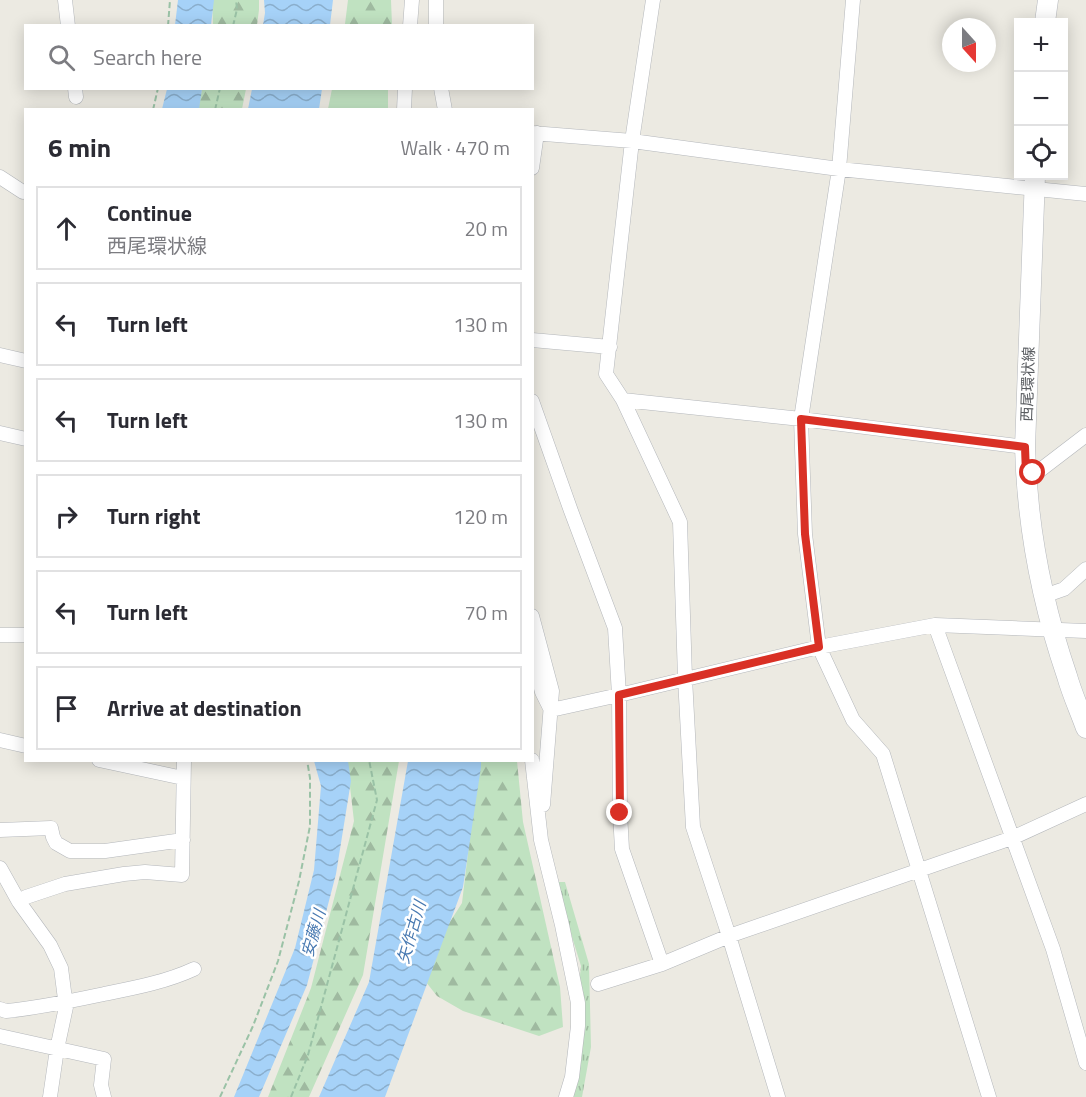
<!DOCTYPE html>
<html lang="en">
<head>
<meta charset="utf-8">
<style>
  body { margin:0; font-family:"Titillium Web","Noto Sans JP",sans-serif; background:#f2f2f3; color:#2b2b33 }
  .controls { position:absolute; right:18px; top:18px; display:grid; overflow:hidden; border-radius:0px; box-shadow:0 3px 15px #0003 }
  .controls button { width:54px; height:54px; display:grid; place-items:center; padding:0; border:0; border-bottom:2px solid #e1e1e2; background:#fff; color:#2b2b33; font:30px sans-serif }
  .compass { position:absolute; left:942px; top:18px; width:54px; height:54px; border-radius:50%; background:#fff; box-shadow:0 3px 15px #0003; rotate:159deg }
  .stop { position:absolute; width:18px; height:18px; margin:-14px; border:4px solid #d93025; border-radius:50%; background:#fff }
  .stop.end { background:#d93025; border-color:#fff; box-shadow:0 2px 6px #0008 }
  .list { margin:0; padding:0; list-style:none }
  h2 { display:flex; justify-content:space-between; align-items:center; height:78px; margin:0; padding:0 24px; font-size:26px }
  h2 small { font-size:20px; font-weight:400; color:#7c7c81 }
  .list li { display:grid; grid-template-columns:39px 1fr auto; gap:18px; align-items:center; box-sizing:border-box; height:84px; margin:0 12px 12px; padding:0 12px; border:2px solid #e1e1e2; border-radius:0px }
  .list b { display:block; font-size:22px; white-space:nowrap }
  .list p { margin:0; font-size:20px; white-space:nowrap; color:#7c7c81 }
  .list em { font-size:20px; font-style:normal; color:#7c7c81 }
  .icon { flex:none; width:33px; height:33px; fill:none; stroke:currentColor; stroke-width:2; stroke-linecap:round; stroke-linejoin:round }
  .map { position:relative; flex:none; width:1086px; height:1097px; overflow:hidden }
  .search { position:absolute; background:#fff; box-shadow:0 3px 15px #0003; left:24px; top:24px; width:510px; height:66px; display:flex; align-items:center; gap:15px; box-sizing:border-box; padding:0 21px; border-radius:0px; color:#7c7c81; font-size:22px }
  .panel { position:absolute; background:#fff; box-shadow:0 3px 15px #0003; left:24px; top:108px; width:510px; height:654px; border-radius:0px }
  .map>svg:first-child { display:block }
</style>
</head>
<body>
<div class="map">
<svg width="1086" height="1097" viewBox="0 0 1086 1097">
  <defs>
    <pattern id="grass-tufts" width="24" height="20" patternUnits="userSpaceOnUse" patternTransform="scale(1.5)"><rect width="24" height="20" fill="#c0e2c1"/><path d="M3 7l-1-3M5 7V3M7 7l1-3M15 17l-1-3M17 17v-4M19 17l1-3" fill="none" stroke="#9fbaa0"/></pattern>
    <pattern id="forest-firs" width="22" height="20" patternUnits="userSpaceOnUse" patternTransform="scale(1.5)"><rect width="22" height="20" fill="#c0e2c1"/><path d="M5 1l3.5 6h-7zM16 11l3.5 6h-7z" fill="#9fbaa0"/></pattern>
    <pattern id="water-waves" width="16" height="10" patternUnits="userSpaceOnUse" patternTransform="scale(1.5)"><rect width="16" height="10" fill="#a6d2f8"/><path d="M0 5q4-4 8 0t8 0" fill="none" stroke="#8aaecc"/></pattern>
  </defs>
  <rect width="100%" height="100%" fill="#eceae2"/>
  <path fill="url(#grass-tufts)" d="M555,882H565L589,964L591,1047L582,1097H567L581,966Z"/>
  <path fill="url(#forest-firs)" d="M212,0H259V10L257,25H213Z
    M348,0H391L392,25L345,24Z
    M202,89H246L242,109L198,110Z
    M347,761H399L363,975L309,1097H268L311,988L354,821Z
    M479,761H517L523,822L560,987L563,1027L539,1036L463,1011L437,996L418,972L462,903Z"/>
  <path fill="#c0e2c1" d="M332,89H388V109H328Z"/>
  <path fill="url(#water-waves)" d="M178,0H214L211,25H175Z
    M264,0H333L330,25H263L265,13Z
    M167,89H202L199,109H162Z
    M252,89H322L319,109H248Z
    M314,761H348L351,781L336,874L307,985L259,1097H234L295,948L314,870L321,786Z
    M408,761H481V767L463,887L385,1097H319L369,982Z"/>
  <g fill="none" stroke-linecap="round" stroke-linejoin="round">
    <g stroke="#b4b7bb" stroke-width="15">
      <path id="minor" d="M65,0L68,26
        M436,0V26
        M653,0L632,141L606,374L623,400L680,522L685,678L693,827L729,936L778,1097
        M853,0L839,169L801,419L805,534L819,647L853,720L883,754L989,1097
        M410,26L412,0
        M75,88L76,97
        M441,88L445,110
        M404,110L405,88
        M532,133L632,141L839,169L1086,194
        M532,168L537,133
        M0,177L23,192
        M532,340L610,347
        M0,355L26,361
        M623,400L801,419L1025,447
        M532,401L571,511L615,628L619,695L620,813L622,849L662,964
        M0,433L26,439
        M1026,474L1039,471L1086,435
        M1044,596L1064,589L1086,569
        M532,616L552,691L543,805
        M935,625L1053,949L1086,1063
        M0,635H26
        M532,654L542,692L550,708
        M551,710L619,695L819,647L935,625L1086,631
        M0,740L26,746
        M99,760L183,778
        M532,760L541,840L562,925L578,1003V1026L572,1077L566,1097
        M0,830L51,828L53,837L56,843L70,851H105L183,840
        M0,868L19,902L50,945L61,968L66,1007L57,1049L50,1097
        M19,902L26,897L65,884L124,874L145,872L182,875L184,760
        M598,984L662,964L729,936L1012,838L1086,804
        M0,1009L6,1011C39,1008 71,1001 104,994C134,988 166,982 194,969
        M0,1036L104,1059L101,1085L104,1097"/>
    </g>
    <g stroke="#b5b8bd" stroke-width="21">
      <path id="secondary" d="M1045,22L1048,0
        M1035,176L1025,447C1027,524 1042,603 1067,676C1072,694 1080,711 1086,728"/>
    </g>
    <path stroke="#9ac2a6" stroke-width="2" stroke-dasharray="6 3" stroke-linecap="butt" d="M168,26L170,0
      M233,26L237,9L236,0
      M153,110L158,88
      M215,110L220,88
      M220,1097L253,1026L278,961L299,881L310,826V778L307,760
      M291,1097L308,1055L377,800L369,760"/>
    <use href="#minor" stroke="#fff" stroke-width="14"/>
    <use href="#secondary" stroke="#fff" stroke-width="20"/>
  </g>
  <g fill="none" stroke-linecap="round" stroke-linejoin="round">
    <path stroke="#d93025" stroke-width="8" d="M620,813L619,695L819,647L805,534L801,419L1025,447L1026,474L1033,473"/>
  </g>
  <g text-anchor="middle" stroke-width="5" stroke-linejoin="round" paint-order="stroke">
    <g font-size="15" fill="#5a5d61" stroke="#fff">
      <text transform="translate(1028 384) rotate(-88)" y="5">西尾環状線</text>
    </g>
    <g font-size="16" font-style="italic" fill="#4879b1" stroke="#fff">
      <text transform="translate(411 932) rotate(-74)" y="6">矢作古川</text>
      <text transform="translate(313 933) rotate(-74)" y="6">安藤川</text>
    </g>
  </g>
</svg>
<div class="controls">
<button>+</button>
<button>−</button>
<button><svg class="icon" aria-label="locate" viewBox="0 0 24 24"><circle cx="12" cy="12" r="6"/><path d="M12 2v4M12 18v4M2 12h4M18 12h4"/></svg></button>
</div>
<svg class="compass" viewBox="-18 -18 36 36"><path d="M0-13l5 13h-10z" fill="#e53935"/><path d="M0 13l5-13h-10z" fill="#7c7c81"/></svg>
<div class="stop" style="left:1033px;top:473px"></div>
<div class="stop end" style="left:620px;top:813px"></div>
<div class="search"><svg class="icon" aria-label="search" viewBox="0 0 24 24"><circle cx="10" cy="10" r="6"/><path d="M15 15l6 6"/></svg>Search here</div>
<section class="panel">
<h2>6 min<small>Walk · 470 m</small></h2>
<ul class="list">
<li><svg class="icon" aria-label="ahead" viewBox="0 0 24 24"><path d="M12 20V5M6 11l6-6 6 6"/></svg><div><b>Continue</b><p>西尾環状線</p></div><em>20 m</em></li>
<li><svg class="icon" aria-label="left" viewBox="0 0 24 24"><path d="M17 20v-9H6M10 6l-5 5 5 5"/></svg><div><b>Turn left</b></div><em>130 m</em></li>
<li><svg class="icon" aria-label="left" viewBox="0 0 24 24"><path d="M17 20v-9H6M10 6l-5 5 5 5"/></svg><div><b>Turn left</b></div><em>130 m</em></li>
<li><svg class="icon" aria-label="right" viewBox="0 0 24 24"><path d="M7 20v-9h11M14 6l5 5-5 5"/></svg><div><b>Turn right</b></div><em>120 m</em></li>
<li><svg class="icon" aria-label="left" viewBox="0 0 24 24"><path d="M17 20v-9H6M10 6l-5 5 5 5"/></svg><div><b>Turn left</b></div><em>70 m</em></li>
<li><svg class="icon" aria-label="arrive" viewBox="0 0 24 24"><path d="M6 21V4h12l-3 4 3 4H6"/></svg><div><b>Arrive at destination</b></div></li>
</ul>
</section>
</div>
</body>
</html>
